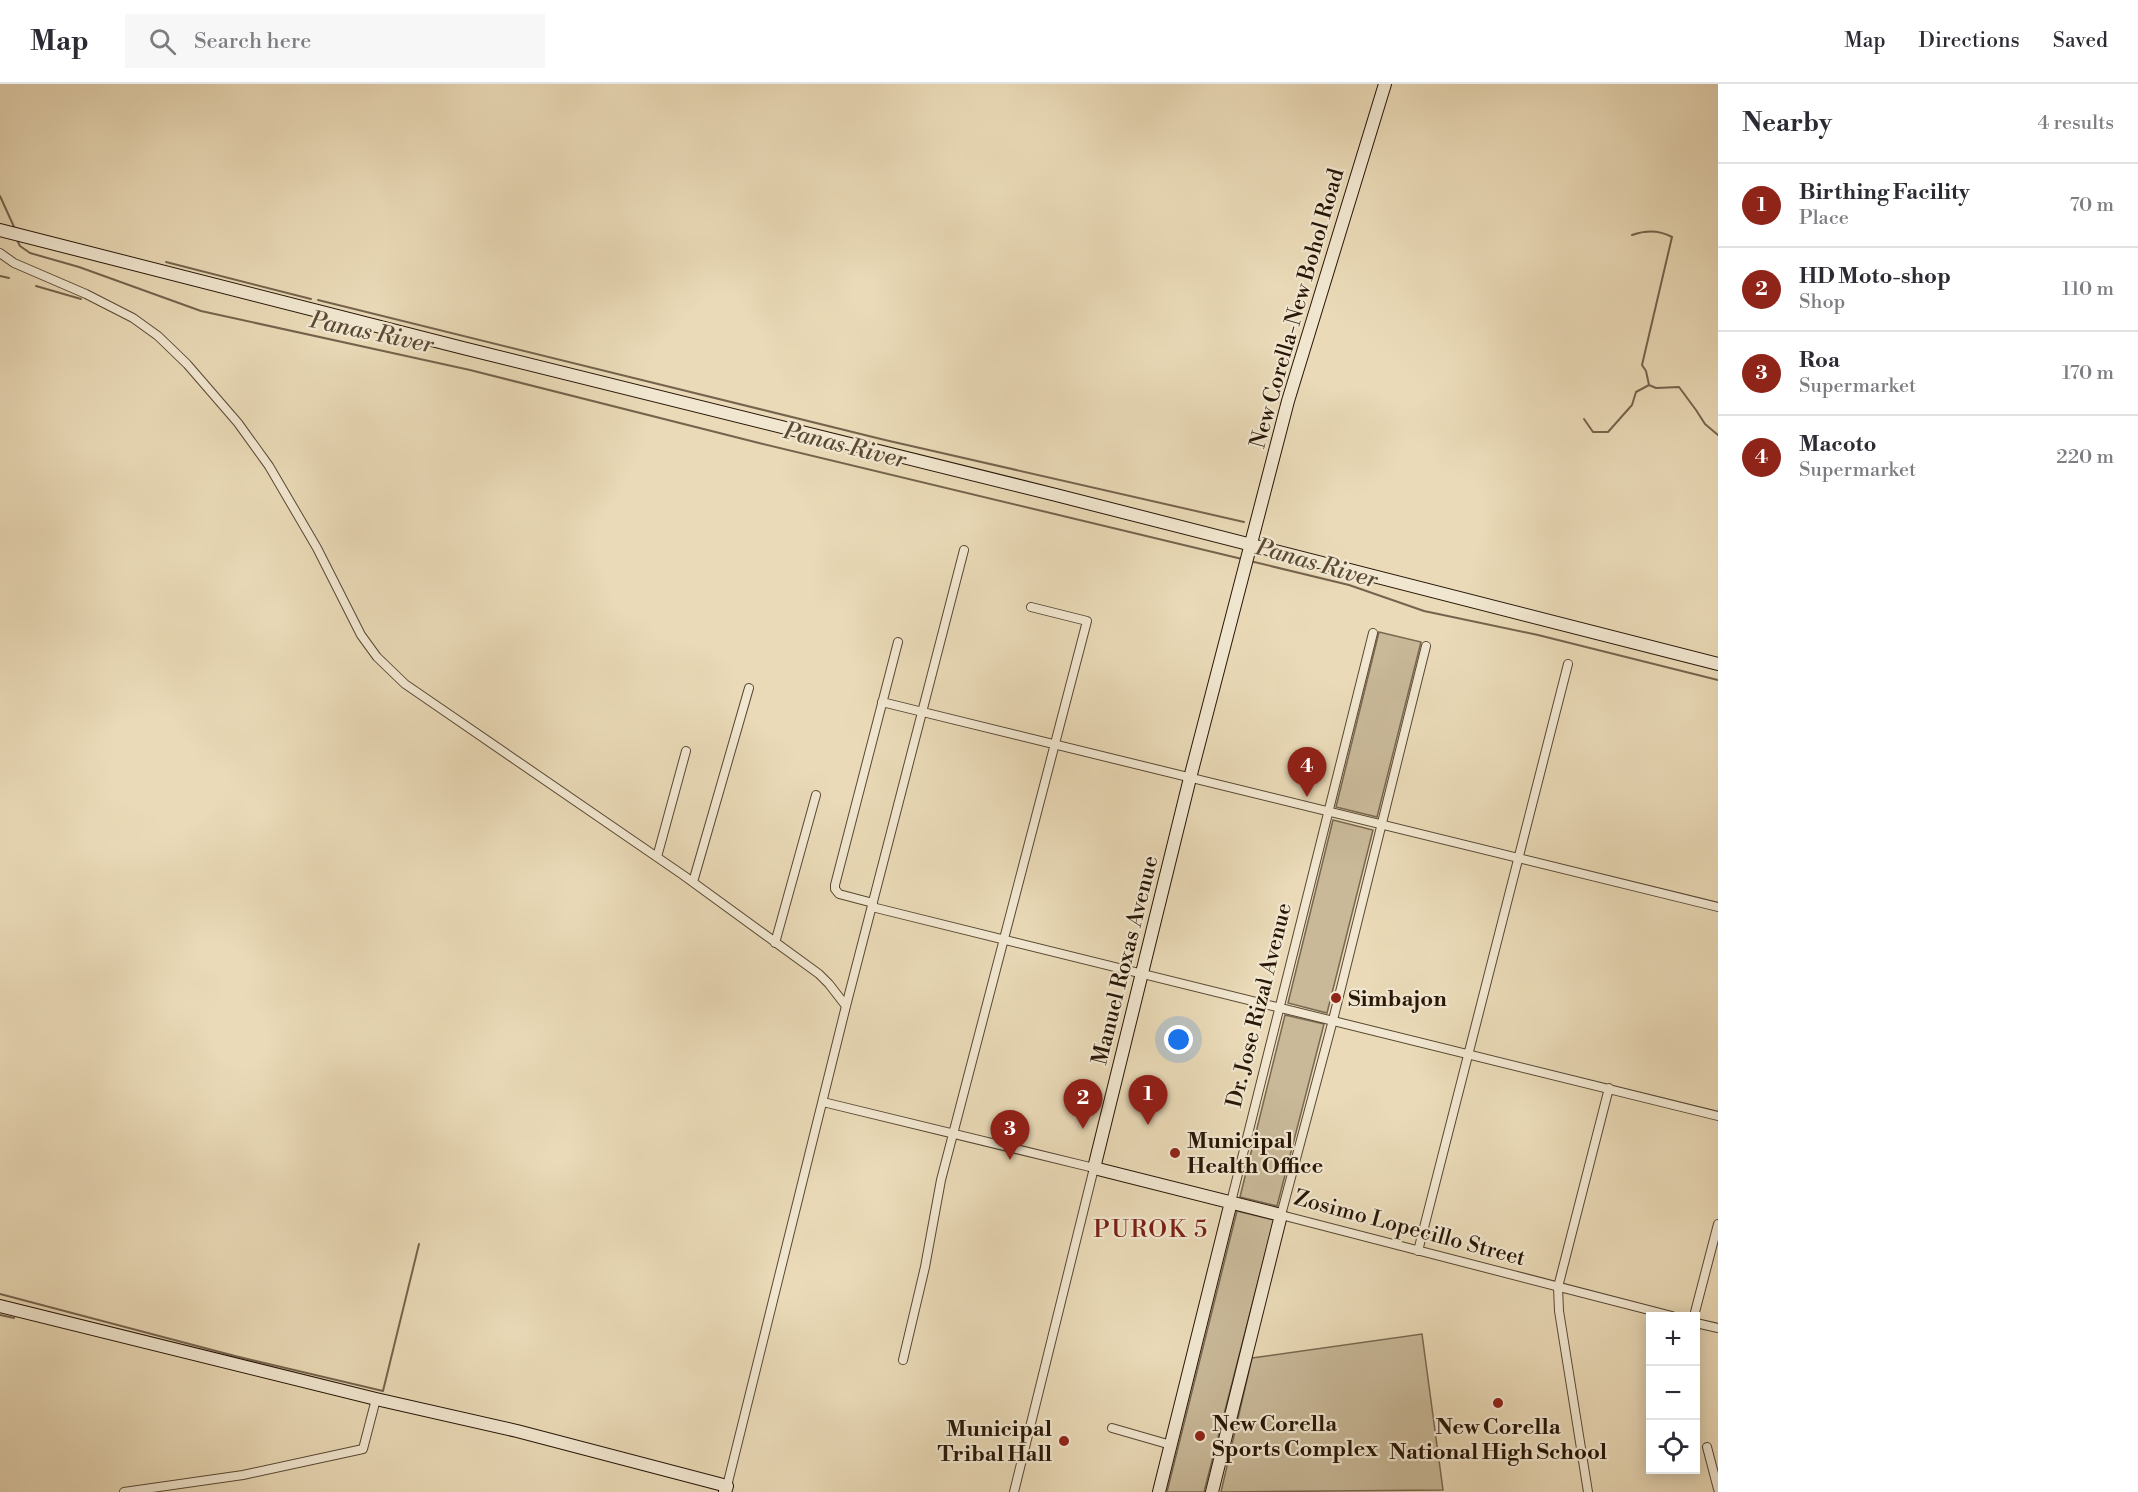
<!DOCTYPE html>
<html lang="en">
<head>
<meta charset="utf-8">
<style>
  body { margin:0; font-family:"Libre Bodoni",serif; background:#f7f7f7; color:#2b2b33 }
  .controls { position:absolute; right:18px; bottom:18px; display:grid; overflow:hidden; border-radius:0px; box-shadow:0 3px 15px #0003 }
  .controls button { width:54px; height:54px; display:grid; place-items:center; padding:0; border:0; border-bottom:2px solid #e1e1e2; background:#fff; color:#2b2b33; font:30px sans-serif }
  .you { position:absolute; left:1179px; top:956px; width:21px; height:21px; margin:-15px; border:4px solid #fff; border-radius:50%; background:#1a73e8; box-shadow:0 0 0 9px #1a73e833 }
  .badge { display:grid; place-items:center; width:39px; height:39px; border-radius:50%; background:#8f2418; color:#fff; font-size:20px; font-weight:700 }
  .pin { position:absolute; translate:-50% -50px; filter:drop-shadow(0 2px 3px #0008) }
  .pin::after { content:''; position:absolute; top:32px; width:21px; height:18px; background:inherit; clip-path:polygon(0 0,100% 0,50% 100%) }
  .list { margin:0; padding:0; list-style:none }
  h2 { display:flex; justify-content:space-between; align-items:center; height:78px; margin:0; padding:0 24px; font-size:26px }
  h2 small { font-size:20px; font-weight:400; color:#7c7c81 }
  .list li { display:grid; grid-template-columns:39px 1fr auto; gap:18px; align-items:center; box-sizing:border-box; height:84px; padding:0 24px; border-top:2px solid #e1e1e2 }
  .list b { display:block; font-size:22px; white-space:nowrap }
  .list p { margin:0; font-size:20px; white-space:nowrap; color:#7c7c81 }
  .list em { font-size:20px; font-style:normal; color:#7c7c81 }
  .icon { flex:none; width:33px; height:33px; fill:none; stroke:currentColor; stroke-width:2; stroke-linecap:round; stroke-linejoin:round }
  .map { position:relative; flex:none; width:1718px; height:1408px; overflow:hidden }
  header { display:flex; align-items:center; gap:36px; box-sizing:border-box; height:84px; padding:0 30px; background:#fff; border-bottom:2px solid #e1e1e2 }
  header strong { font-size:28px }
  nav { display:flex; gap:33px; margin-inline-start:auto; font-size:21px }
  .search { width:420px; height:54px; background:#f7f7f7; display:flex; align-items:center; gap:15px; box-sizing:border-box; padding:0 21px; border-radius:0px; color:#7c7c81; font-size:22px }
  main { display:flex }
  aside { flex:1; background:#fff }
  .map>svg:first-child { display:block }
</style>
</head>
<body>
<header>
<strong>Map</strong>
<div class="search"><svg class="icon" aria-label="search" viewBox="0 0 24 24"><circle cx="10" cy="10" r="6"/><path d="M15 15l6 6"/></svg>Search here</div>
<nav><a>Map</a><a>Directions</a><a>Saved</a></nav>
</header>
<main>
<div class="map">
<svg width="1718" height="1408" viewBox="0 0 1718 1408">
  <rect width="100%" height="100%" fill="#eadab7"/>
  <filter id="stains"><feTurbulence type="fractalNoise" baseFrequency=".00333" numOctaves="4"/><feColorMatrix values="0 0 0 0 .2 0 0 0 0 .09 0 0 0 0 .02 0 0 0 .5 -.17"/></filter>
  <radialGradient id="worn" r=".72"><stop offset=".6" stop-color="#630" stop-opacity="0"/><stop offset="1" stop-color="#630" stop-opacity=".3"/></radialGradient>
  <path fill="#c9b999" stroke="#786850" stroke-width="1.5" d="M1379,548L1421,558L1377,733L1336,723Z
    M1333,736L1373,746L1327,929L1288,919Z
    M1285,931L1324,940L1277,1122L1240,1113Z
    M1237,1127L1274,1136L1204,1408H1167Z
    M1422,1250L1443,1406L1221,1408L1252,1274Z"/>
  <g fill="none" stroke-linecap="round" stroke-linejoin="round">
    <path stroke="#75634d" stroke-width="2" d="M0,112L15,145
      M1632,151C1646,146 1659,146 1672,153L1642,281L1646,287L1649,301
      M17,156L20,162L30,169L79,183L201,227L470,286L759,359L1242,475
      M166,178L311,215
      M0,192L9,194
      M36,202L81,215
      M318,216L885,356L1244,438
      M1649,301L1656,304L1679,303L1696,326L1705,340L1718,351
      M1584,335L1593,348H1608L1632,321L1636,308L1649,301
      M1250,477L1349,501L1424,527L1538,551L1718,596
      M0,1210L235,1272L383,1307L419,1160
      M0,1231L14,1234"/>
    <g stroke="#584733" stroke-width="10">
      <path id="street" d="M0,169L14,179L86,210L133,234L158,252L187,280L238,339L269,382L317,464L361,551L377,573L405,600L683,791L819,890L829,900L846,922
        M1426,562L1333,936L1281,1131L1672,1232
        M882,618L1718,823
        M657,773L686,667
        M693,798L749,604
        M873,819L839,810L835,805V801L898,558
        M872,823L1718,1032
        M775,859L816,711
        M823,1018L1094,1084L1014,1408
        M1231,1118L1373,549
        M1418,1167L1568,580
        M1694,1232L1718,1140
        M1696,1239L1718,1244
        M903,1276L925,1183L941,1096L1087,537L1031,523
        M1112,1344L1171,1361
        M1707,1363L1718,1405
        M727,1402L846,922L964,466
        M124,1408L243,1391L363,1365L376,1315
        M1588,1408L1559,1227L1558,1203L1609,1004"/>
    </g>
    <g stroke="#281607" stroke-width="14">
      <path id="secondary" d="M0,146L463,264L1056,411L1718,580
        M0,1222L376,1315L517,1347L727,1402L725,1408
        M1159,1408L1231,1118
        M1212,1408L1281,1131L1094,1084L1190,694L1288,317L1385,0"/>
    </g>
    <use href="#street" stroke="#f1e7d0" stroke-width="8"/>
    <use href="#secondary" stroke="#f1e7d0" stroke-width="12"/>
  </g>
  <g fill="#8f2418" stroke="#f1e7d0" stroke-width="2">
    <circle cx="1336" cy="914" r="6"/>
    <circle cx="1175" cy="1069" r="6"/>
    <circle cx="1498" cy="1319" r="6"/>
    <circle cx="1200" cy="1352" r="6"/>
    <circle cx="1064" cy="1357" r="6"/>
  </g>
  <g text-anchor="middle" stroke-width="4.5" stroke-linejoin="round" paint-order="stroke">
    <g font-size="22" fill="#281607" stroke="#f1e7d0">
      <text transform="translate(1296 224) rotate(-74)" y="8">New Corella-New Bohol Road</text>
      <text transform="translate(1124 876) rotate(-76)" y="8">Manuel Roxas Avenue</text>
      <text transform="translate(1258 921) rotate(-76)" y="8">Dr. Jose Rizal Avenue</text>
      <text transform="translate(1410 1143) rotate(15)" y="8">Zosimo Lopecillo Street</text>
    </g>
    <g font-size="22" font-weight="bold" fill="#281607" stroke="#f1e7d0" text-anchor="start">
      <text x="1348" y="922">Simbajon</text>
      <text x="1187" y="1064">Municipal<tspan x="1187" dy="25">Health Office</tspan></text>
      <text x="1212" y="1347">New Corella<tspan x="1212" dy="25">Sports Complex</tspan></text>
      <text x="1498" y="1350" text-anchor="middle">New Corella<tspan x="1498" dy="25">National High School</tspan></text>
      <text x="1052" y="1352" text-anchor="end">Municipal<tspan x="1052" dy="25">Tribal Hall</tspan></text>
    </g>
    <g font-size="24" font-style="italic" fill="#5b4a35" stroke="#f1e7d0">
      <text transform="translate(372 248) rotate(12)" y="8">Panas River</text>
      <text transform="translate(845 361) rotate(14)" y="8">Panas River</text>
      <text transform="translate(1317 479) rotate(16)" y="8">Panas River</text>
    </g>
    <g font-size="24" letter-spacing="1.5" fill="#7a1f14" stroke="#f1e7d0">
      <text x="1151" y="1153">PUROK 5</text>
    </g>
  </g>
  <rect width="100%" height="100%" filter="url(#stains)"/>
  <rect width="100%" height="100%" fill="url(#worn)"/>
</svg>
<div class="controls">
<button>+</button>
<button>−</button>
<button><svg class="icon" aria-label="locate" viewBox="0 0 24 24"><circle cx="12" cy="12" r="6"/><path d="M12 2v4M12 18v4M2 12h4M18 12h4"/></svg></button>
</div>
<div class="you"></div>
<div class="pin badge" style="left:1148px;top:1041px">1</div>
<div class="pin badge" style="left:1083px;top:1045px">2</div>
<div class="pin badge" style="left:1010px;top:1076px">3</div>
<div class="pin badge" style="left:1307px;top:713px">4</div>
</div>
<aside>
<h2>Nearby<small>4 results</small></h2>
<ul class="list">
<li><span class="badge">1</span><div><b>Birthing Facility</b><p>Place</p></div><em>70 m</em></li>
<li><span class="badge">2</span><div><b>HD Moto-shop</b><p>Shop</p></div><em>110 m</em></li>
<li><span class="badge">3</span><div><b>Roa</b><p>Supermarket</p></div><em>170 m</em></li>
<li><span class="badge">4</span><div><b>Macoto</b><p>Supermarket</p></div><em>220 m</em></li>
</ul>
</aside>
</main>
</body>
</html>
